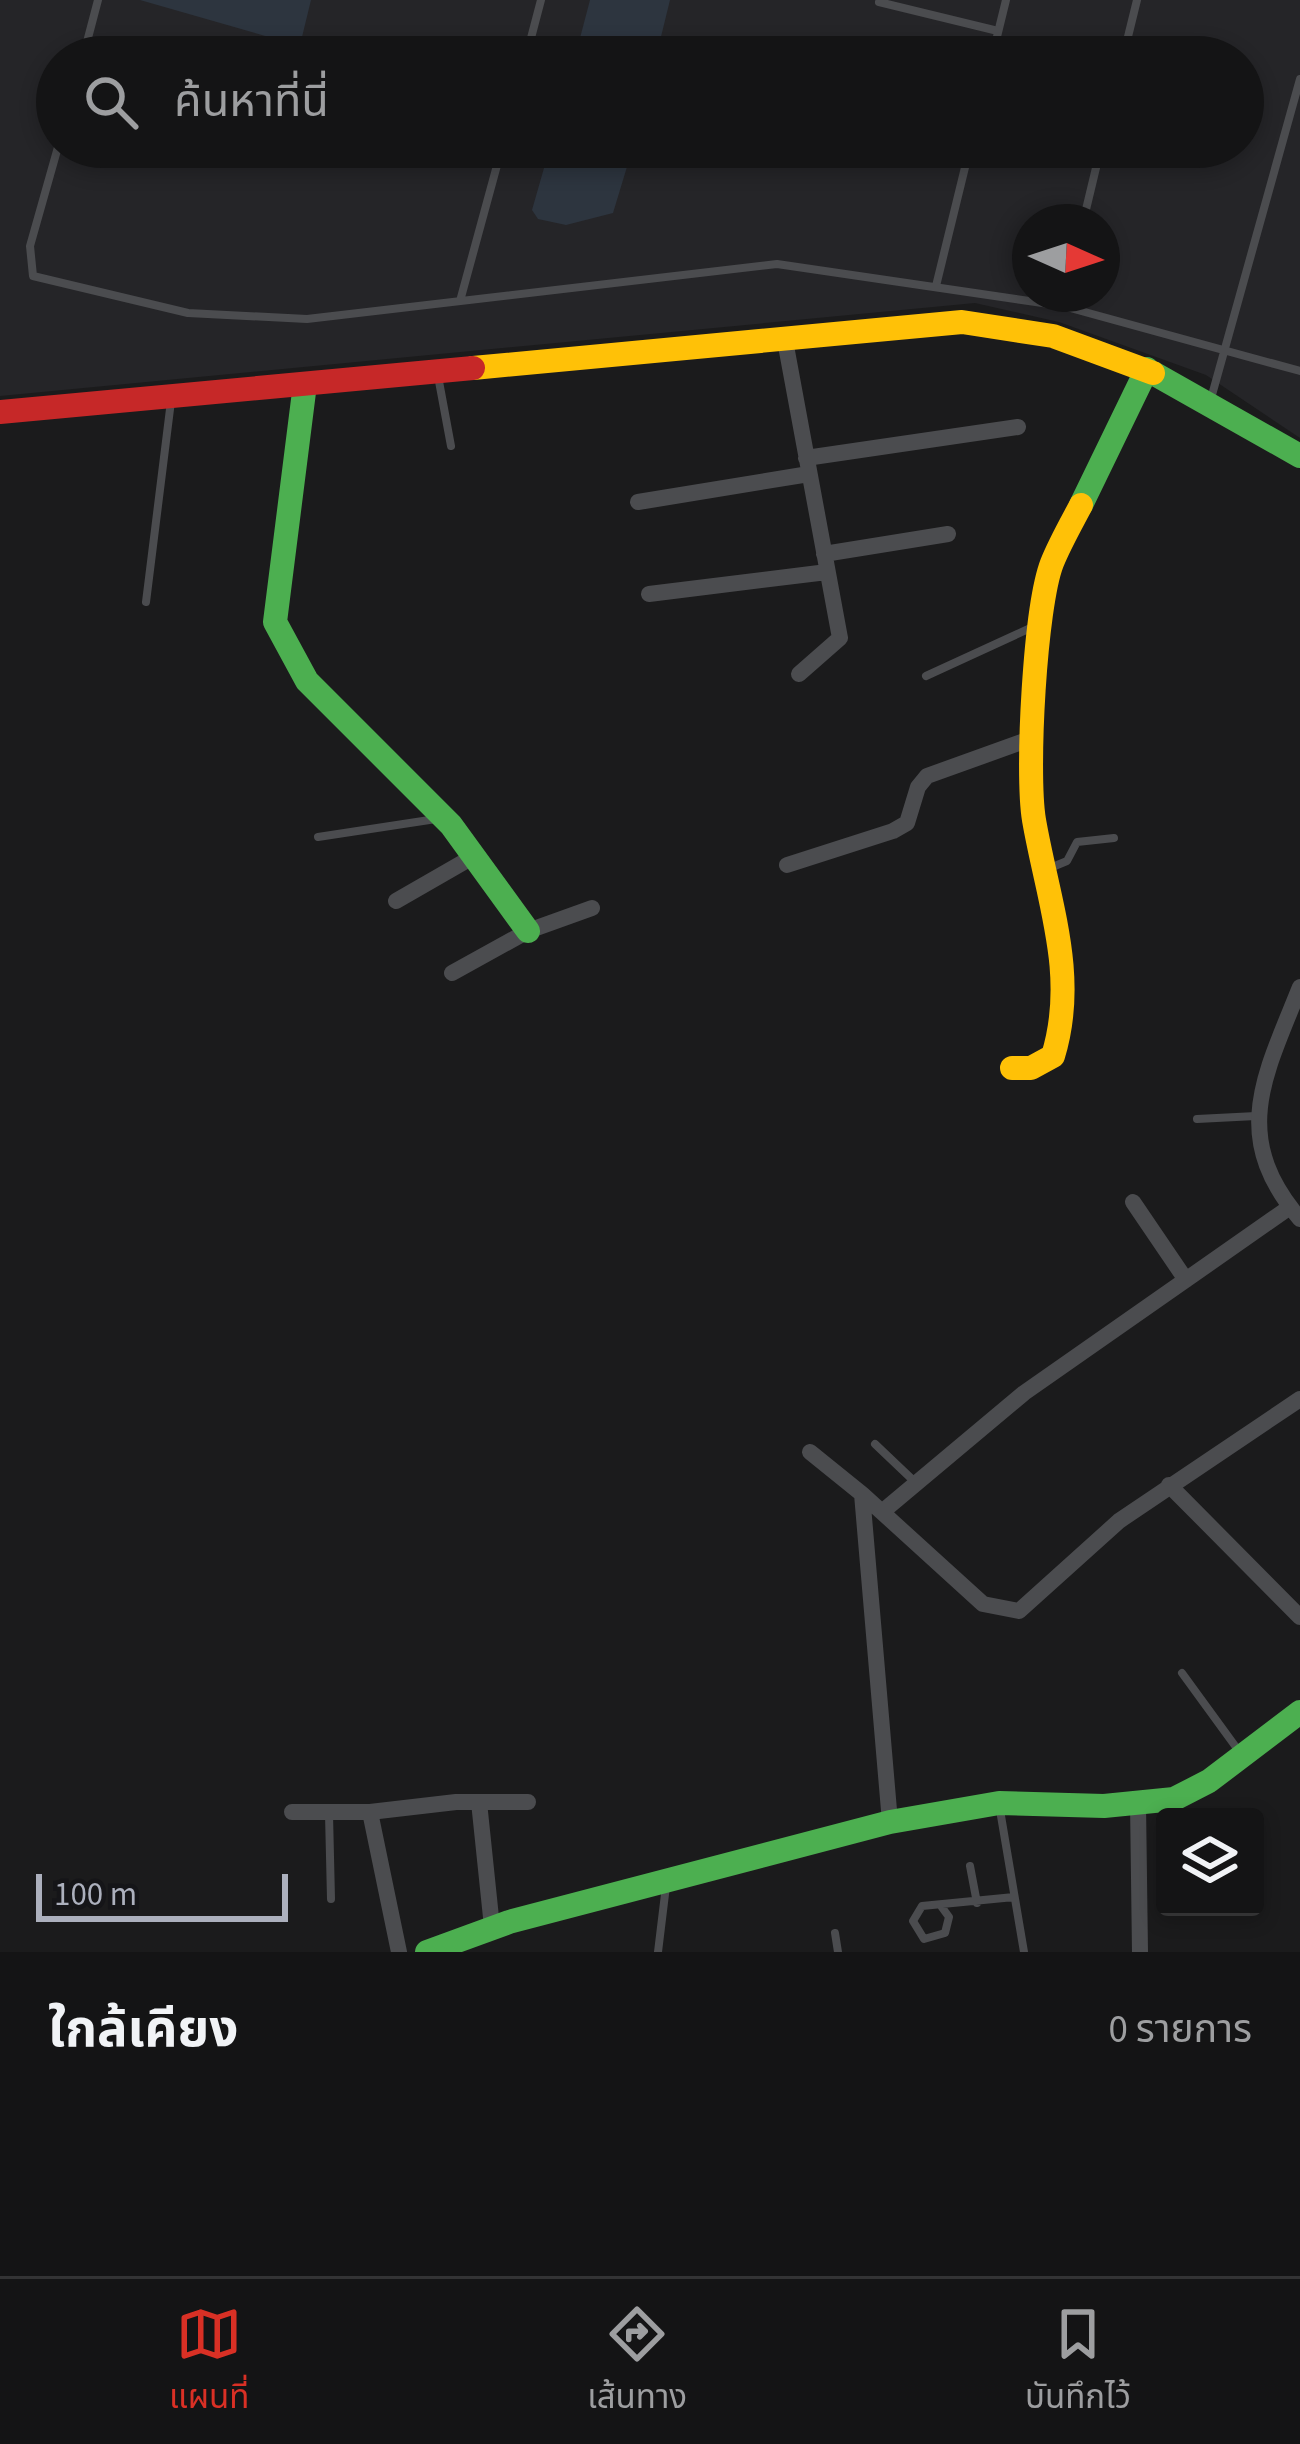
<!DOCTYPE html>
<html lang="th">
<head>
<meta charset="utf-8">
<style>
  body { margin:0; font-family:"Source Sans 3","Noto Sans Thai",sans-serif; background:#1d1d1e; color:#f1f3f6 }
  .controls { position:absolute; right:36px; bottom:36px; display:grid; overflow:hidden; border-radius:12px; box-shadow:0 6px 18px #0003 }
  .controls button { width:108px; height:108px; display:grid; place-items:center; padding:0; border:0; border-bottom:3px solid #333334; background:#141415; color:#f1f3f6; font:60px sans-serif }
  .compass { position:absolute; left:1012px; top:204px; width:108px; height:108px; border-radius:50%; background:#141415; box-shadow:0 6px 18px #0003; rotate:93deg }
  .scale { position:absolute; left:36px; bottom:30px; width:252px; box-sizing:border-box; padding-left:12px; border:6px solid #acb0bd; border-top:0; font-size:33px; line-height:42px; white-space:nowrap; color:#acb0bd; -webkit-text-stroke:9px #151518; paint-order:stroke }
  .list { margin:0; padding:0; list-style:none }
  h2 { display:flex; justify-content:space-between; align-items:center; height:156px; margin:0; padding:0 48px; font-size:51px }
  h2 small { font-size:39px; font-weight:400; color:#9d9ea0 }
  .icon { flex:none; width:66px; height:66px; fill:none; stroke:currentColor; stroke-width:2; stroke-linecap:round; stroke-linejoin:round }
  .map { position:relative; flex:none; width:1300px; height:1952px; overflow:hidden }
  .search { position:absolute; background:#141415; box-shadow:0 6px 18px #0003; left:36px; right:36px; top:36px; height:132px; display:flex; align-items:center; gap:30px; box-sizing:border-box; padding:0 42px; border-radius:66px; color:#9d9ea0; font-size:45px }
  .sheet { height:324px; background:#141415 }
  nav { display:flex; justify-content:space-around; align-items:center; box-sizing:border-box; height:168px; border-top:3px solid #333334; background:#141415; font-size:33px; color:#9d9ea0 }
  nav a { display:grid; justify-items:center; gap:6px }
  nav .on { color:#d93025 }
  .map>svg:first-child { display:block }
</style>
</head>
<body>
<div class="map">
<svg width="1300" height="1952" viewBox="0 0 1300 1952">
  <rect width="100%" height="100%" fill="#1b1b1c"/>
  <path fill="#252528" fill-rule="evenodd" d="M0,0H1300V438L1206,375L1059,322L975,303L0,396ZM57,57H1243V147H57ZM1030,222H1102V294H1030Z"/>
  <path fill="#2d353f" d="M140,0H311L302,37L293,44Z
    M590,0H670L656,57H575Z
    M550,147H633L613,213L566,225L538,219L532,210Z"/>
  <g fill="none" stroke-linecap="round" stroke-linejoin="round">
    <path stroke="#4b4c4f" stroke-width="8" d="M879,2L998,31
      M83,57L98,0
      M526,57L541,0
      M992,57L1006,0
      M1123,57L1137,0
      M58,147L30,246L33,276L188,313L307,319L777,264L1063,306L1300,371
      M1083,222L1101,147
      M936,286L970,147
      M460,301L502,147
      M1063,306L1066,294
      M438,376L451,446
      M1212,395L1300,79
      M146,602L171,401
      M926,676L1037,625
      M318,837L436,819
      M1050,868L1067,861L1077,842L1114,838
      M1197,1119L1256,1116
      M875,1444L916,1483
      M1182,1673L1241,1754
      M1000,1810L1024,1952
      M329,1814L331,1899
      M970,1866L977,1903
      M941,1906L949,1917L945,1933L924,1939L913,1921L922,1906L1014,1897
      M835,1933L838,1952
      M658,1952L666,1886"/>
    <path stroke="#4b4c4f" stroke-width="16" d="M784,335L840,638L799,674
      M806,458L1018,427
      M638,502L809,474
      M824,554L948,534
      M649,594L827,572
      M787,865L893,831L907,823L918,787L927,776L1030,739
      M396,901L476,855
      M452,973L528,931L592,908
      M1300,987C1265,1075 1229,1136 1300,1219
      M1133,1202L1186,1280
      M810,1452L862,1494L890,1822
      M1169,1485L1300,1617
      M862,1494L983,1604L1019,1611L1119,1521L1300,1399
      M882,1512L1024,1393L1290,1207
      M479,1802L492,1927
      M1138,1803L1140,1952
      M292,1812H370
      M399,1952L370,1812L456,1802H528"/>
    <path stroke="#4caf50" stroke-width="24" d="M1153,373L1300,456
      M305,384L275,622L307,681L451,825L528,931
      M1081,505L1147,369
      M427,1952L509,1922L890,1822L999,1803L1104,1806L1174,1799L1209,1781L1300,1712"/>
    <path stroke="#ffc107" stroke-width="24" d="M473,368L962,322L1053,336L1153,373
      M1012,1068H1031L1053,1056C1078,975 1048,901 1034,820C1026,772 1035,607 1052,563C1060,543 1071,524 1081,505"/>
    <path stroke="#c62828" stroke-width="24" d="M0,412L473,368"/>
  </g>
</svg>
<div class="controls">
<button><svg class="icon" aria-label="layers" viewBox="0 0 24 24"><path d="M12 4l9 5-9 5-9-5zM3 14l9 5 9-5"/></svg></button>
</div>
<svg class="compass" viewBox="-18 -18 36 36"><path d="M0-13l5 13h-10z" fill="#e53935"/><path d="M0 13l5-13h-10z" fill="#9d9ea0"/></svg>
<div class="scale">100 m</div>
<div class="search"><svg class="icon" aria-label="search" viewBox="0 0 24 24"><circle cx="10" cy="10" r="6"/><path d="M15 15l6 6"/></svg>ค้นหาที่นี่</div>
</div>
<section class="sheet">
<h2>ใกล้เคียง<small>0 รายการ</small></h2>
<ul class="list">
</ul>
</section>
<nav>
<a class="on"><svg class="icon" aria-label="map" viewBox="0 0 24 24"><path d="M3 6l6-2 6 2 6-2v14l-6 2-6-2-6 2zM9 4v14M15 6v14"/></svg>แผนที่</a>
<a><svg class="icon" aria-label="directions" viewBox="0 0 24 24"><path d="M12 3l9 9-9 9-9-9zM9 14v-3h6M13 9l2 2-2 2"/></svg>เส้นทาง</a>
<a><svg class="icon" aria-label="saved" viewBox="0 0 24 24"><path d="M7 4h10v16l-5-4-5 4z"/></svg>บันทึกไว้</a>
</nav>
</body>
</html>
